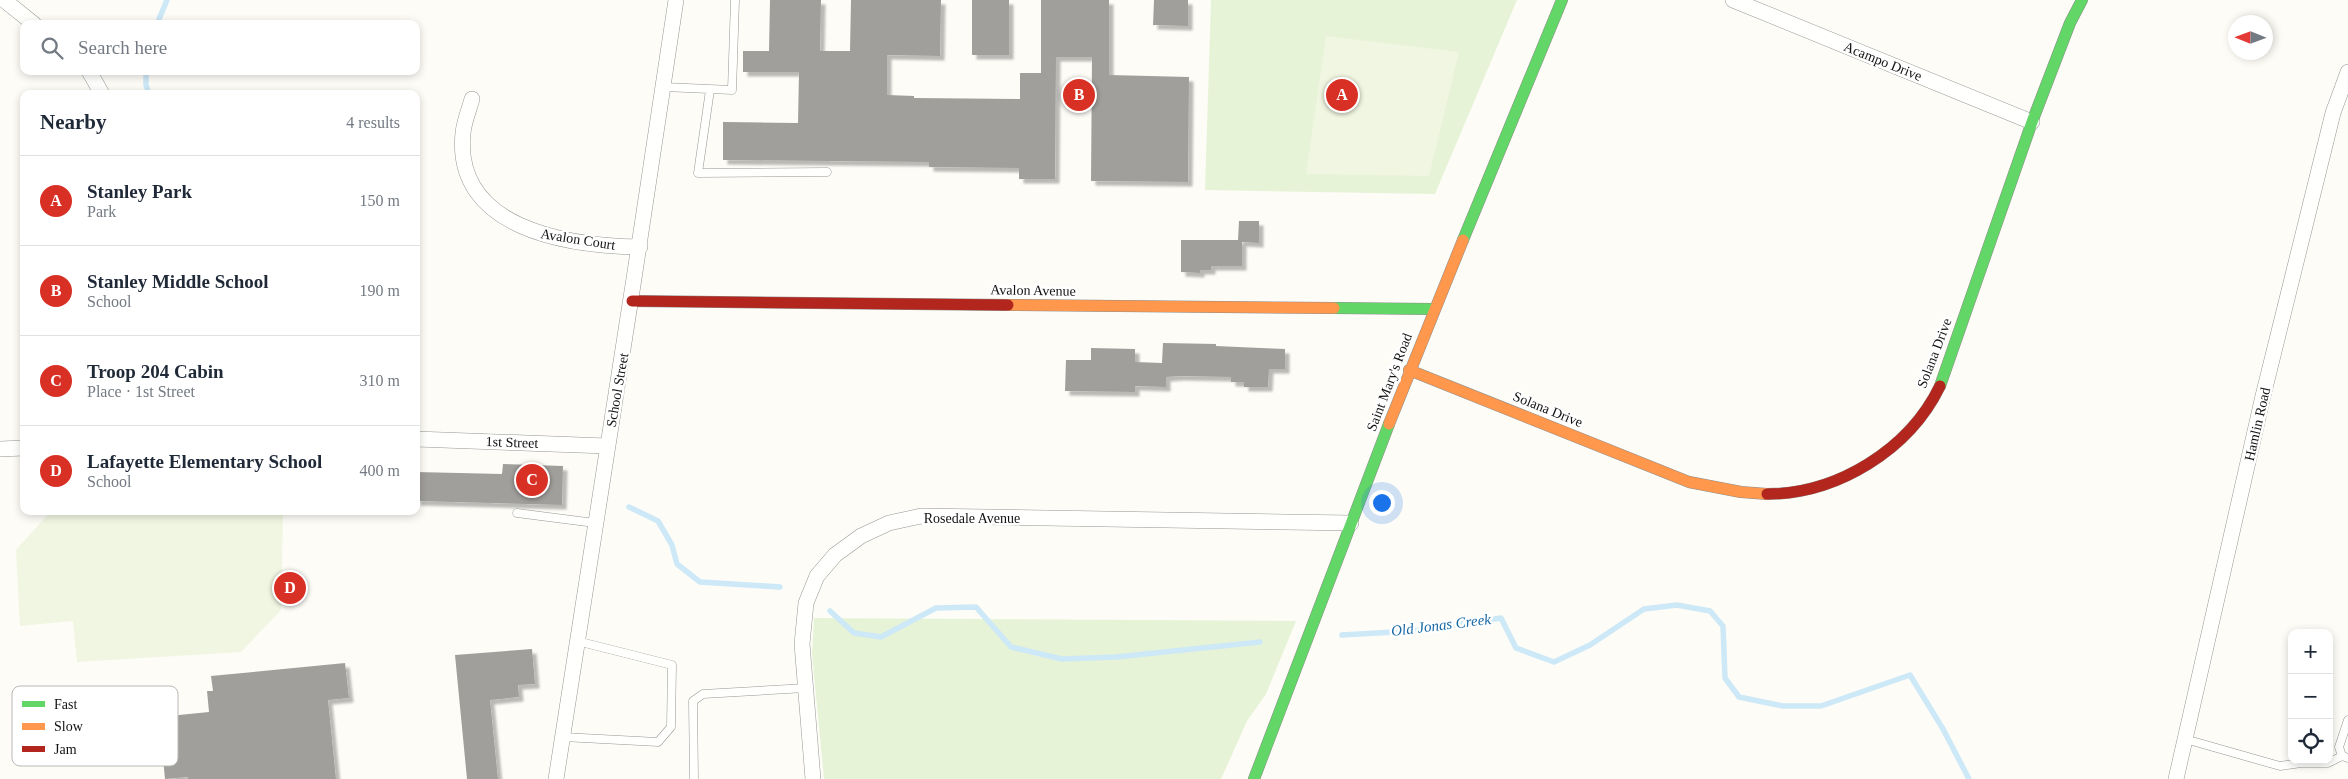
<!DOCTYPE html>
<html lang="en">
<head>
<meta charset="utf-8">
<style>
  body { margin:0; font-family:Georgia,serif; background:#f2f2f3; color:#1f2937 }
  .controls { position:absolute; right:15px; bottom:15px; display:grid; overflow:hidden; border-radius:10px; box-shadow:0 2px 8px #0003 }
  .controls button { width:45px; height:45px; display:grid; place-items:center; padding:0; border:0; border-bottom:1px solid #e0e1e3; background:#fff; color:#1f2937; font:25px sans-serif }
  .compass { position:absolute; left:2228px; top:15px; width:45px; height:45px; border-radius:50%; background:#fff; box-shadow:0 2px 8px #0003; rotate:271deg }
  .you { position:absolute; left:1381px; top:502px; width:18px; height:18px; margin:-12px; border:4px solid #fff; border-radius:50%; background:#1a73e8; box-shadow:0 0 0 8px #1a73e833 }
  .badge { display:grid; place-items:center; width:32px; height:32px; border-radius:50%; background:#d93025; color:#fff; font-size:16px; font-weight:700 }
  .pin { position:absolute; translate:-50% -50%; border:2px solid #fff; box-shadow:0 1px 5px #0006 }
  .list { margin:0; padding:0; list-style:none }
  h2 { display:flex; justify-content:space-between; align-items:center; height:65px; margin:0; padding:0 20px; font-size:21px }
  h2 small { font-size:16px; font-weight:400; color:#747a83 }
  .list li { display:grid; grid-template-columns:32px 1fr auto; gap:15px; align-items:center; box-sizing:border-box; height:90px; padding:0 20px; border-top:1px solid #e0e1e3 }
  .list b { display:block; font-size:19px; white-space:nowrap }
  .list p { margin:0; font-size:16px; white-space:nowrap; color:#747a83 }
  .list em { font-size:16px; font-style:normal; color:#747a83 }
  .icon { flex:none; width:28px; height:28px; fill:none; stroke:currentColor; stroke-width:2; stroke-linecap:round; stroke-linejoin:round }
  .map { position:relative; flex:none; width:2348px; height:779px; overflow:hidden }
  .search { position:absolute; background:#fff; box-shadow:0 2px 8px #0003; left:20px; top:20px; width:400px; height:55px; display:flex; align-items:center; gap:12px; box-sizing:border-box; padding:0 18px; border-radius:10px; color:#747a83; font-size:19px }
  .panel { position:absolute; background:#fff; box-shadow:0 2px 8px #0003; left:20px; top:90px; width:400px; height:425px; border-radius:10px }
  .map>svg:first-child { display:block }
</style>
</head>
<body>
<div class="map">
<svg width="2348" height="779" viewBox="0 0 2348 779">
  <defs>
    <filter id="shadow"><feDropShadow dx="4.5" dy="4.5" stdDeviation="1" flood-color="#0004"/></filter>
  </defs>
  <rect width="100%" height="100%" fill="#fdfcf7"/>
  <path fill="#e7f3d7" d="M1211,0H1517L1435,194L1205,190Z
    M814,618L1296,621L1266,694L1247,721L1221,779H824L812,654Z"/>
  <path fill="#f0f6e1" d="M1326,36L1459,52L1429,176L1306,174Z
    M51,511H283L281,610L241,652L77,662L73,621L20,626L16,550Z"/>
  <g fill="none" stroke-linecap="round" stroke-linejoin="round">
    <path stroke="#cde8f7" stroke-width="5.5" d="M157,24L167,0
      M146,71V85L149,94
      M629,507L658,521L672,545L677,564L700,582L780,587
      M830,611L854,633L881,637L936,608L976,607L1011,647L1062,659L1116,657L1260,642
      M1342,635L1413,631L1501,618L1516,648L1554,662L1590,645L1644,609L1677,605L1710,611L1723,626L1725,678L1739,697L1783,706H1821L1910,675L1943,729L1969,779"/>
  </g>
  <path fill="#a19f9c" filter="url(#shadow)" d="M770,0H821L820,51H850L851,0H941L940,56L887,55V95L914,96V98L1020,99V73H1041V0H1109V75L1189,77L1188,182L1091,181L1092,57H1056L1055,179H1019V168L929,167V162L723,160V122L798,123L799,72H743V51H769Z
    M972,0H1009V55H972Z
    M1154,0H1188V26L1153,25Z
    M1239,221H1259V243L1242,242V266H1211V270H1200V273L1181,272V240H1238Z
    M1163,343L1216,344V346L1285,349V369H1269L1268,387H1244V382H1231V377L1180,376L1166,377V387L1135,386V392L1065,391L1066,360H1091V348L1135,349V362L1162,363Z
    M503,464L563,466L562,505L416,501V472L502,474Z
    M532,649L535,684L518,685L519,697L490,700L498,779H467L455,655Z
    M345,663L349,698L328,700L336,779H188V777L165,779L159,717L209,712L207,691H213L211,676Z"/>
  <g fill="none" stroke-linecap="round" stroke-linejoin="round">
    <g stroke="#979795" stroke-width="9">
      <path id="lane" d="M664,87L732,90L735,0
        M710,90L698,173L827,172
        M517,513L595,523
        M563,737L658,742L671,727L672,665L577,641
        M2185,739L2280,766L2301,763H2328L2342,756L2348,758
        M2342,756L2339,747L2348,720
        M694,779L693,701L703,694L806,688"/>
    </g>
    <g stroke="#979795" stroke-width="16">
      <path id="street" d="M4,0L34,24
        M1733,0L2032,122
        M89,71L102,94
        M472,99C469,110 464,122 463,133C453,229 568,246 640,247
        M416,439L607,446
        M0,449L24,448
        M556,779C596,519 638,260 676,0
        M813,779L802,644L806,603L817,576L835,555L861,536L889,523L921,516L1351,523
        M2176,779L2263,396L2333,113L2348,72"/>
    </g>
    <g stroke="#8e8d8b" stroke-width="12">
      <path id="fast" d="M1463,240L1562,0
        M1334,308L1433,309
        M1940,386L2032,122L2070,23L2082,0
        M1254,779L1389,424"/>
    </g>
    <g stroke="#8e8d8b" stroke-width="12">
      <path id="slow" d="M1008,305L1334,308
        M1409,370L1689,482L1741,492L1767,494
        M1389,424L1463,240"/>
    </g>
    <g stroke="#8e8d8b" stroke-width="12">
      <path id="jam" d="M632,301L1008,305
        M1767,494C1837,494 1909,450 1940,386"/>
    </g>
    <use href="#lane" stroke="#fffffe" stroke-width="8"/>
    <use href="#street" stroke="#fffffe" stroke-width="15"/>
    <use href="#fast" stroke="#63d668" stroke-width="11"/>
    <use href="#slow" stroke="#ff974d" stroke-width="11"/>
    <use href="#jam" stroke="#b3261e" stroke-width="11"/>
  </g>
  <g text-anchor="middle" stroke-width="5" stroke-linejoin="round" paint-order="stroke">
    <g font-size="14" fill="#111" stroke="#fff">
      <text transform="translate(1883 61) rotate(22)" y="5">Acampo Drive</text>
      <text transform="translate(578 239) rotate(9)" y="5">Avalon Court</text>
      <text transform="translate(1033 290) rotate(1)" y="5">Avalon Avenue</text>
      <text transform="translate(1934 353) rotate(-69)" y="5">Solana Drive</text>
      <text transform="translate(1389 382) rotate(-69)" y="5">Saint Mary's Road</text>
      <text transform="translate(617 390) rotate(-80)" y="5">School Street</text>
      <text transform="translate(1548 409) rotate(22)" y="5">Solana Drive</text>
      <text transform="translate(2257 424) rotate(-77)" y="5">Hamlin Road</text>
      <text transform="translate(512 442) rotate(2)" y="5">1st Street</text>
      <text x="972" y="523">Rosedale Avenue</text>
    </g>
    <g font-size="15" font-style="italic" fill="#1768a6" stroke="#fff">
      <text transform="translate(1441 625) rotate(-7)" y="5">Old Jonas Creek</text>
    </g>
  </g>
  <rect x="12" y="686" width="166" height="80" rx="8" fill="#fff" stroke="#b8b8b8" stroke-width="1"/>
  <rect x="22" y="701" width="23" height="6" fill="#63d668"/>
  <rect x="22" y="723" width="23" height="7" fill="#ff974d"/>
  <rect x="22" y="746" width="23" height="6" fill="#b3261e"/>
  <g font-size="14" fill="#111">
    <text x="54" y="709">Fast</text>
    <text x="54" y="731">Slow</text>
    <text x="54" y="754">Jam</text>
  </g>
</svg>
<div class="controls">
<button>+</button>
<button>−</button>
<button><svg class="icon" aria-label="locate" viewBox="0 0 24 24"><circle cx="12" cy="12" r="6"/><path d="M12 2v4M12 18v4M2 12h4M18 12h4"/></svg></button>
</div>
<svg class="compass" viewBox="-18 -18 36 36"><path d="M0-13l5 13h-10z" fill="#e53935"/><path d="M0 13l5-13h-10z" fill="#747a83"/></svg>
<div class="you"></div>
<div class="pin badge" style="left:1342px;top:95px">A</div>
<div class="pin badge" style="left:1079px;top:95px">B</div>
<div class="pin badge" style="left:532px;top:480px">C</div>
<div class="pin badge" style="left:290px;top:588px">D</div>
<div class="search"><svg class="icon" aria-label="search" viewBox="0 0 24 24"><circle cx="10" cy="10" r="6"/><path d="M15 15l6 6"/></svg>Search here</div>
<section class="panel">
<h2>Nearby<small>4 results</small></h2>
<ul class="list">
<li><span class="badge">A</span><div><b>Stanley Park</b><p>Park</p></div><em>150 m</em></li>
<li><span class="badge">B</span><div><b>Stanley Middle School</b><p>School</p></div><em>190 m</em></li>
<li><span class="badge">C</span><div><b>Troop 204 Cabin</b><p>Place · 1st Street</p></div><em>310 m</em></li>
<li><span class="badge">D</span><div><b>Lafayette Elementary School</b><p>School</p></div><em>400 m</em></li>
</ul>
</section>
</div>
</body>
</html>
